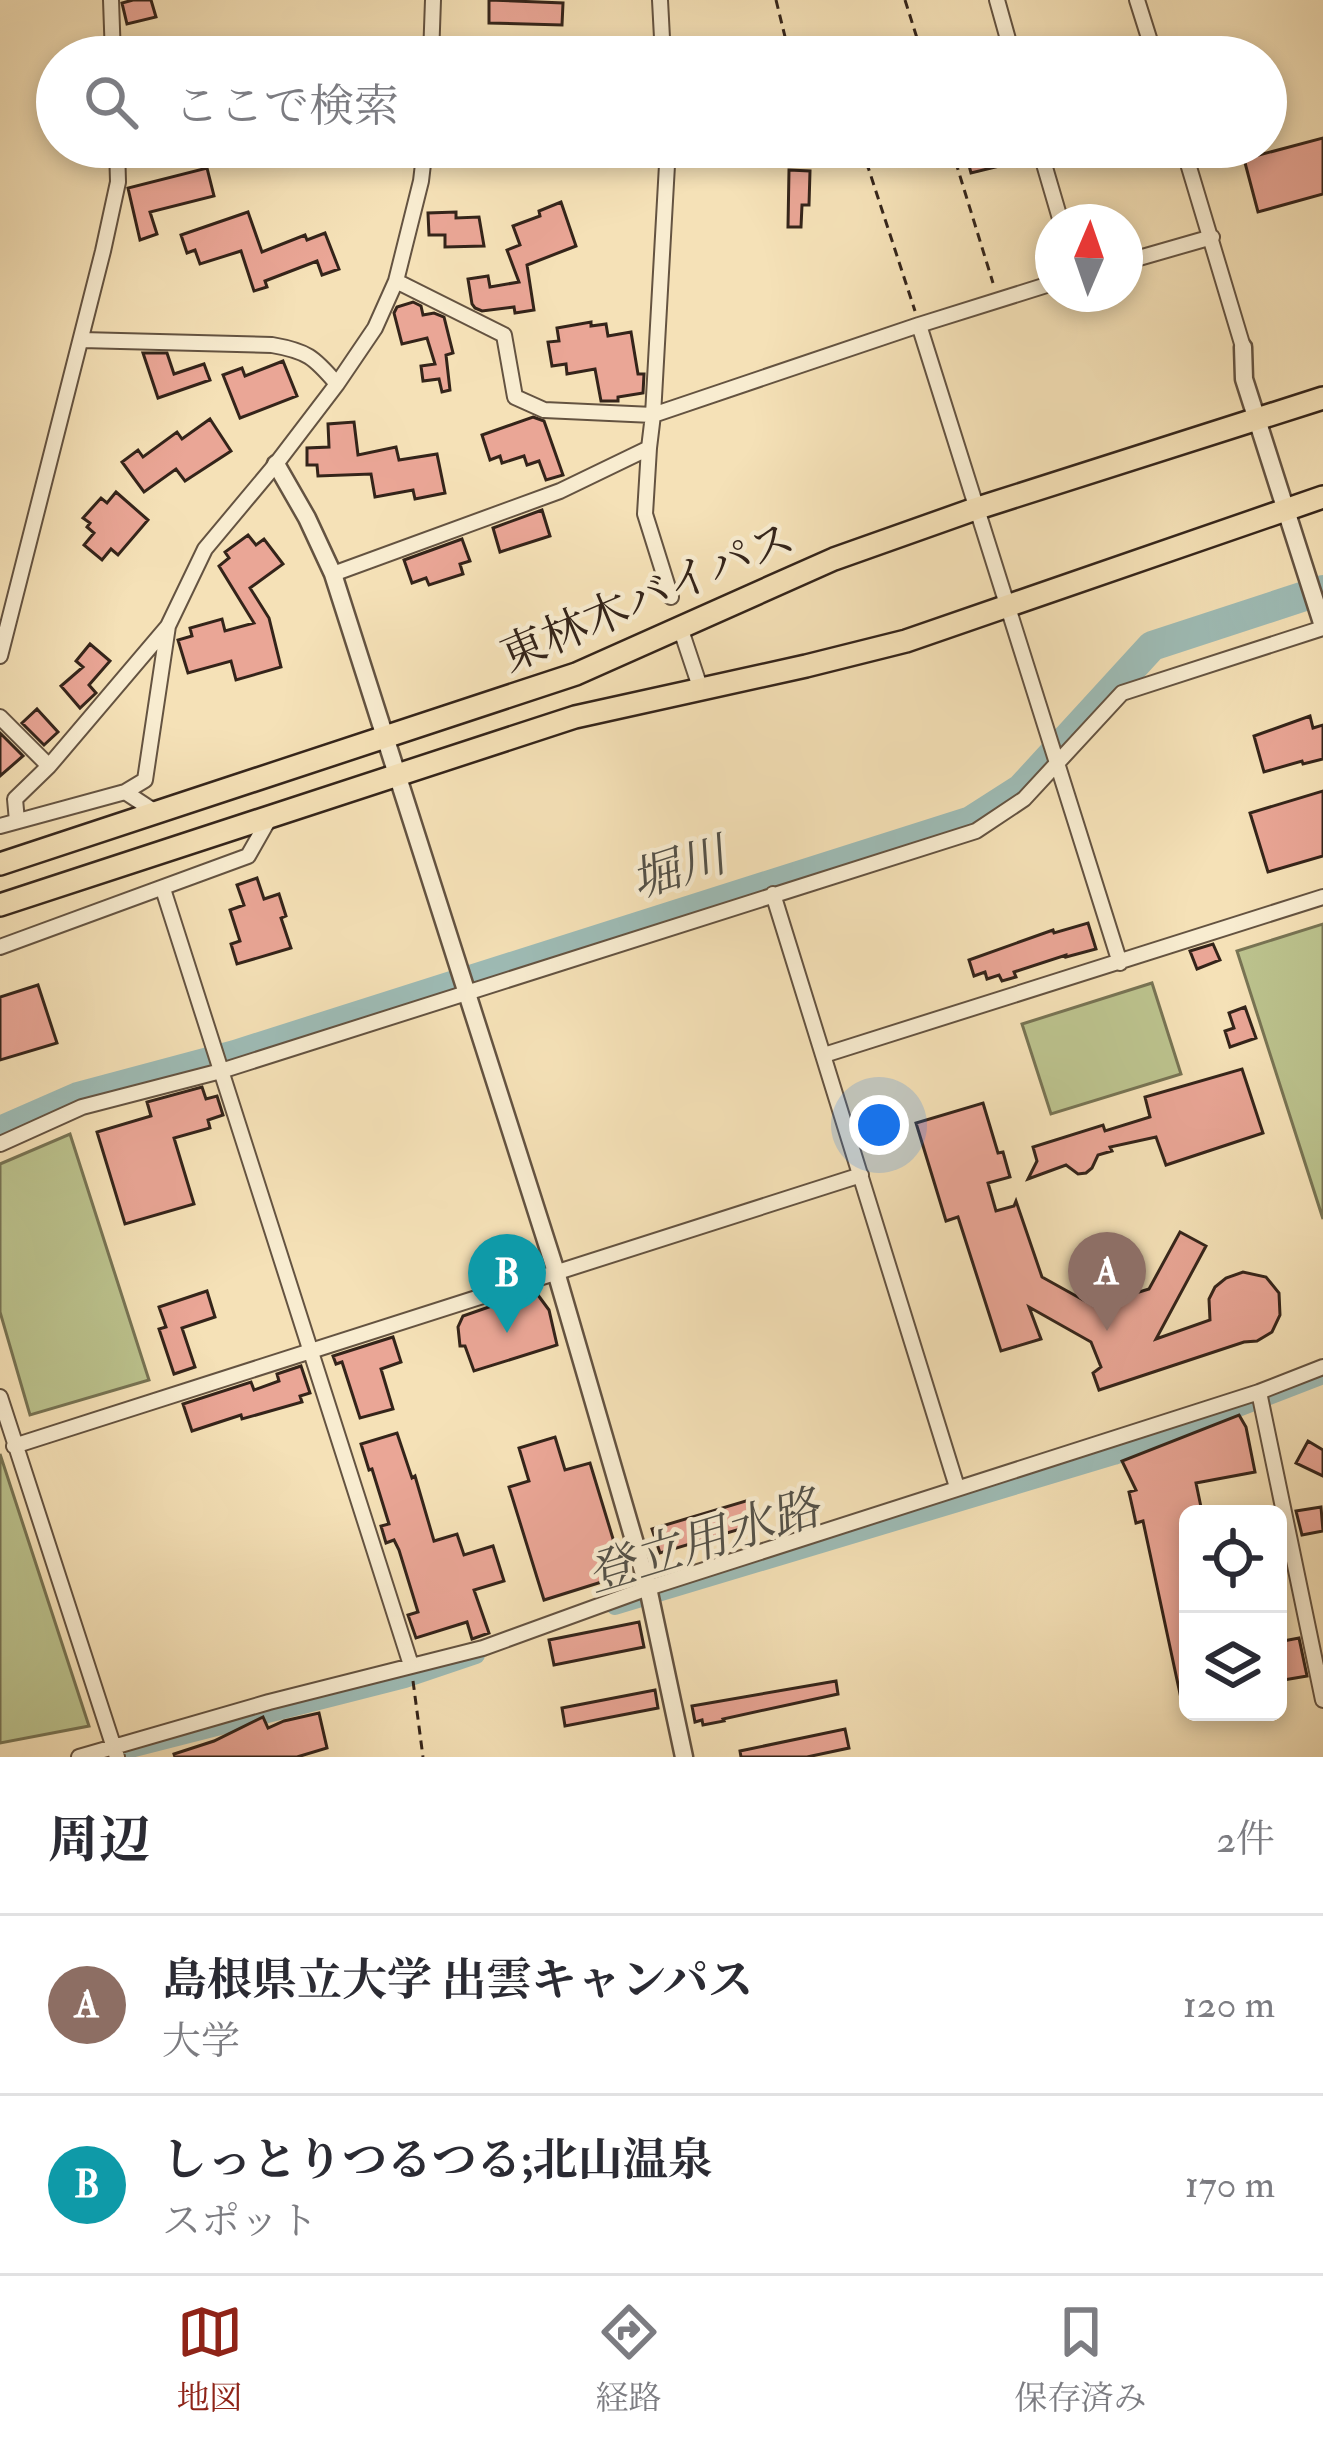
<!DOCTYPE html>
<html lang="ja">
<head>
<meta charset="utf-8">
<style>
  body { margin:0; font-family:"IM FELL Double Pica","Noto Serif JP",serif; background:#f7f7f7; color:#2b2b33 }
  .controls { position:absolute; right:36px; bottom:36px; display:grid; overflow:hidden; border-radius:18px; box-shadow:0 6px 18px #0003 }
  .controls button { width:108px; height:108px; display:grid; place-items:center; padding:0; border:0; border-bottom:3px solid #e1e1e2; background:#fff; color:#2b2b33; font:60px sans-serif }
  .compass { position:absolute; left:1035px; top:204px; width:108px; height:108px; border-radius:50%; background:#fff; box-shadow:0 6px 18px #0003; rotate:2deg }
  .you { position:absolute; left:879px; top:1125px; width:42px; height:42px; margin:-30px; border:9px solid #fff; border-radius:50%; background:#1a73e8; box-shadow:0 0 0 18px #1a73e833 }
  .badge { display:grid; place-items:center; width:78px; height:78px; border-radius:50%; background:#8f2418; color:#fff; font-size:39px; font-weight:700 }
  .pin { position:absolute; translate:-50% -99px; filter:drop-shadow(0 3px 6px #0008) }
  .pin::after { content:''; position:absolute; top:63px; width:42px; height:36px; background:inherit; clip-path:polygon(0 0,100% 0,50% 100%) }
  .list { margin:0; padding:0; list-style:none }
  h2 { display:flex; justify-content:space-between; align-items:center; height:156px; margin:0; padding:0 48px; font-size:51px }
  h2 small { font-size:39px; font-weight:400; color:#7c7c81 }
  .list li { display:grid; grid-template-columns:78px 1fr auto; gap:36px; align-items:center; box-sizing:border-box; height:180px; padding:0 48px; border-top:3px solid #e1e1e2 }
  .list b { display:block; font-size:45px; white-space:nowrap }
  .list p { margin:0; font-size:39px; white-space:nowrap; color:#7c7c81 }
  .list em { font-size:39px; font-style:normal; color:#7c7c81 }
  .icon { flex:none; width:66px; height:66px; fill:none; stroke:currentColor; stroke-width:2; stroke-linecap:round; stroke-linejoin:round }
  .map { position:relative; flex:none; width:1323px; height:1757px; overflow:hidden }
  .search { position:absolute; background:#fff; box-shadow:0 6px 18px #0003; left:36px; right:36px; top:36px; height:132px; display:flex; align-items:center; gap:30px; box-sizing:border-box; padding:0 42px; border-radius:66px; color:#7c7c81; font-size:45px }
  .sheet { height:516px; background:#fff }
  nav { display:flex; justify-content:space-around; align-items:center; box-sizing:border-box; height:168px; border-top:3px solid #e1e1e2; background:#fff; font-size:33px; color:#7c7c81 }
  nav a { display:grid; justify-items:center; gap:6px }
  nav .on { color:#8f2418 }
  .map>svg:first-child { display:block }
</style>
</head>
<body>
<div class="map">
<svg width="1323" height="1757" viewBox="0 0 1323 1757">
  <rect width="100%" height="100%" fill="#f5e1b7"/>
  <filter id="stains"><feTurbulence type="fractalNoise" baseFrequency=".00167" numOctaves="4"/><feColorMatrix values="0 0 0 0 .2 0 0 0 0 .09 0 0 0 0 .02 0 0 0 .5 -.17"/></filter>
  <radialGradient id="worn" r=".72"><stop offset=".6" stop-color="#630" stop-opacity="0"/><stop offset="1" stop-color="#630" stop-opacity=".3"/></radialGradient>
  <path fill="#bcc38e" stroke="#787454" stroke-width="3" d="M1323,924V1219L1237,951Z
    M1152,983L1181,1074L1051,1114L1022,1024Z
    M70,1134L149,1380L30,1415L0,1312V1164Z
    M0,1454L89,1726L0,1743Z"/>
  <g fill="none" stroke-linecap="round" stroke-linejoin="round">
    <path stroke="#9ebcb6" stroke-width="18" d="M615,1606L1114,1456L1323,1375
      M103,1756L405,1679L476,1655"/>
    <path stroke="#9ebcb6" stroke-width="30" d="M0,1131L78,1097L235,1055L971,821L1021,789L1152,646L1323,590"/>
  </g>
  <path fill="#eaa696" stroke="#34241a" stroke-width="3" d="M133,0H151L156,17L127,24L122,3Z
    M489,0L563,3L562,25L489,23Z
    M1323,138V194L1258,212L1244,159Z
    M323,147H376L377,150L329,165Z
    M964,147H999L1004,165L971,173Z
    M207,168L214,196L150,212L157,234L140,240L128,188Z
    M789,170L810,171L809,205H802L801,227H788Z
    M561,202L576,246L527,265L534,310L515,313L514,307L482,311L475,308L472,304L468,279L488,276L490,287L519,282L507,250L520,245L513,226L540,216L539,211Z
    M248,212L262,252L305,235L307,240L325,233L339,269L322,275L317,261L265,281L267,287L254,291L241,251L200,264L195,250L187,253L181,235Z
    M456,212V218L479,217L484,246L445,247V235H429L428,213Z
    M413,302L421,306L423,315L434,313L444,317L453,353L446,355L450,390L442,392L439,379L423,381L421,366L435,364L427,338L402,344L394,313L397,307Z
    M591,322V326L606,324L608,336L631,332L638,374H644L643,393L618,397V401H601L595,369L567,374L566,364L552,366L548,342L559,341L557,328Z
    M143,353H167L174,374L204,364L210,380L158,398Z
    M283,361L297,396L240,418L223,375L242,368L245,376Z
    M533,417L544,421L563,475L546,480L539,461L527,465L524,456L502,463L500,456L490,460L482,435Z
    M210,419L231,451L185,481L176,469L144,492L122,462L138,450L143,457L177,432L182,439Z
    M354,422L358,455L396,447L399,460L437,454L445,493L415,499L413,490L375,497L371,474L318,476L317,465H307V448L329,447L328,424Z
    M116,492L148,520L118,555L111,549L102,560L84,545L94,533L87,527L90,523L83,518L101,498L107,503Z
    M542,510L550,536L500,552L493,528Z
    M248,535L256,545L264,539L283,564L250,588L269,618L281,667L236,680L231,661L188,673L178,640L192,636L190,628L222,619L225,631L254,623L219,566L229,558L225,552Z
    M462,539L470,561L460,564L463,574L429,585L426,578L412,583L404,560Z
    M90,644L110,661L89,685L96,693L80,708L61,686L83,667L76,661Z
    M37,709L58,732L44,745L22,723Z
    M1310,716L1313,728L1323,725V759L1303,764L1302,761L1264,772L1254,736Z
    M0,733L23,756L0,776Z
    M1323,791V856L1268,872L1250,813Z
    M257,878L264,899L279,894L286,916L281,918L291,948L237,964L231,944L240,941L230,910L244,905L237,885Z
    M1088,923L1096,949L1066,957V955L1014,972L1016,977L1002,981L999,975L987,979L985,972L974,976L969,960L1053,930L1054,933Z
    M1213,944L1220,960L1197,969L1190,951Z
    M38,985L57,1043L0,1060V997Z
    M1245,1007L1256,1038L1230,1047L1225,1031L1234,1028L1229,1013Z
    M1242,1069L1263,1133L1166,1165L1156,1137L1110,1147L1112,1151L1098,1155L1092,1168L1086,1173L1078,1174L1066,1165L1028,1179L1037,1161L1033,1147L1103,1125L1105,1131L1150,1117L1145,1097Z
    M202,1087L206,1099L217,1096L223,1115L208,1120L210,1128L174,1138L194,1204L125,1224L97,1132L151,1116L147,1102Z
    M983,1103L998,1153L1003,1152L1010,1177L988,1183L996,1211L1014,1206L1016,1201L1042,1277L1094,1306L1149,1289L1180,1232L1206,1246L1156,1339L1210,1320L1209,1299L1215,1287L1226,1278L1243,1272L1266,1277L1279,1293L1280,1315L1272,1332L1257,1341L1244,1342L1099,1390L1093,1373L1101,1367L1091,1342L1029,1307L1041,1339L1001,1351L958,1217L946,1221L916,1123Z
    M207,1291L215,1317L182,1328L195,1367L174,1374L159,1329L166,1327L159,1307Z
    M535,1291L549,1310L557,1345L474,1371L465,1346H460L458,1327L463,1316Z
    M393,1337L401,1362L381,1369L393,1409L360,1418L342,1362L336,1364L333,1356Z
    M301,1366L310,1393L300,1396L302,1402L242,1419L241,1415L192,1431L183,1404L251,1382L254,1390L279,1381L277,1374Z
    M1239,1415L1246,1427L1255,1472L1196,1483L1201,1507L1188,1510V1702L1182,1703L1143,1521L1136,1523L1129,1492L1136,1490L1122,1461Z
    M397,1433L412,1478L415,1476L434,1541L457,1534L464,1555L493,1546L504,1581L474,1590L489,1633L472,1639L467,1622L416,1638L408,1615L418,1612L399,1550L394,1540L386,1543L381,1526L389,1524L372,1469L369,1470L361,1444Z
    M555,1437L565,1470L590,1463L624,1575L544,1600L509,1487L529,1481L519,1448Z
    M1308,1441L1323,1450V1476L1296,1463Z
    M749,1500L757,1524L660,1553L652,1529Z
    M1321,1507L1323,1531L1302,1535L1296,1511Z
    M639,1622L644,1647L554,1665L549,1640Z
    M1299,1638L1307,1676L1278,1681V1642Z
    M836,1681L838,1694L723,1719L724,1721L703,1725L702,1720L695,1722L692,1706Z
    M655,1690L658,1708L565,1726L562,1708Z
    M319,1713L327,1748L297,1757H175L174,1754L214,1741L263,1717L268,1728L284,1721Z
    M845,1729L849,1748L807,1757H741L740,1751Z"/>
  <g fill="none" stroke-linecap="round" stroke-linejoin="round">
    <g stroke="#645341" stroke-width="18">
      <path id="minor" d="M111,0L113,57
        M660,0L663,57
        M997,0L1013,57
        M1137,0L1155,57
        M431,57L433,0
        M1039,147L1061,222
        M1183,147L1243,347
        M1125,262L1212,237
        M396,281L504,335L515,397L544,410L653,415L668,147
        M919,325L1120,963
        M82,340L272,345C307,351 314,357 337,384
        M649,448L645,514L671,597
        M333,574L560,491L649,448L653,415L919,325L1053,283
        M680,627L700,687
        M0,656L103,251L118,182L117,147
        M0,717L49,766
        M125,792L145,780L168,626
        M17,821L15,799L49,766L168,626L205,549L276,464L337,384L375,328L396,281L421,181L425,147
        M0,826L125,792L157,813
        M163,889L411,1665
        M773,894L957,1487
        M0,947L248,856L269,819
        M824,1055L1323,897
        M0,1144L82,1107L221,1071L976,831L1024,799L1122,693L1323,628
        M1259,1392L1323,1700
        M0,1397L117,1757
        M14,1446L861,1175
        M79,1757L269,1702L483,1648L648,1588L1259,1392L1323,1367"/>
    </g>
    <g stroke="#645341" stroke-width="21">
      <path id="tertiary" d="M1243,347L1244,379L1323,626
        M276,464L307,518L333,574L556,1272L648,1588L684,1757"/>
    </g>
    <g stroke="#34241a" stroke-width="26">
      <path id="trunk" d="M0,864L576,674L834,559L975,509L1323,398
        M0,905L575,717L806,666L906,641L1323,497"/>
    </g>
    <path stroke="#34241a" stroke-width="3" stroke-dasharray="9 6" stroke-linecap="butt" d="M776,0L790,57
      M905,0L923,57
      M823,147C834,160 852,163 868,167L915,311
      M951,147L993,283
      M413,1681L423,1757"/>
    <use href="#minor" stroke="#f8ecd0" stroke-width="14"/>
    <use href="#tertiary" stroke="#f8ecd0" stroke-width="16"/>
    <use href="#trunk" stroke="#f5e1b7" stroke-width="21"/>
  </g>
  <g text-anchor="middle" stroke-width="9" stroke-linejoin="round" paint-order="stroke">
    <g font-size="45" fill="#34241a" stroke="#f8ecd0">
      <text transform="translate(647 596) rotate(-23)" y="16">東林木バイパス</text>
    </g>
    <g font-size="48" font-style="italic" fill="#545249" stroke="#f8ecd0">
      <text transform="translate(678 867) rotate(-18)" y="17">堀川</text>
      <text transform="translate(703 1540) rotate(-17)" y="17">登立用水路</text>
    </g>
  </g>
  <rect width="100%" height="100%" filter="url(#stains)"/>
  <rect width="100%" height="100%" fill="url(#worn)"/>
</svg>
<div class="controls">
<button><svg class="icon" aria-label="locate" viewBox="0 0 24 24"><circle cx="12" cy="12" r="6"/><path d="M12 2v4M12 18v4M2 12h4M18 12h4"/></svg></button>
<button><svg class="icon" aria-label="layers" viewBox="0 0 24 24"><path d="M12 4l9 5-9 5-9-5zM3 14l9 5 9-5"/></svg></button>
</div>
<svg class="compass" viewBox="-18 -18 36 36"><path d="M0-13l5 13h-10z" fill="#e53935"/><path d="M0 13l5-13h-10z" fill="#7c7c81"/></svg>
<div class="you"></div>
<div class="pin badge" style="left:1107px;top:1331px;background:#8d6e63">A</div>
<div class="pin badge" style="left:507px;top:1333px;background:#0f9aa8">B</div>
<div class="search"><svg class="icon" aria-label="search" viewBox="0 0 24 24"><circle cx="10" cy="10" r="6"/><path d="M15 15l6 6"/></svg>ここで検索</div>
</div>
<section class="sheet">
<h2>周辺<small>2件</small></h2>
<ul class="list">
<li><span class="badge" style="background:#8d6e63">A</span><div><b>島根県立大学 出雲キャンパス</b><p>大学</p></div><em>120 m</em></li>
<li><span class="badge" style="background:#0f9aa8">B</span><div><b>しっとりつるつる;北山温泉</b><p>スポット</p></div><em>170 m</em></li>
</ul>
</section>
<nav>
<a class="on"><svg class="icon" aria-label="map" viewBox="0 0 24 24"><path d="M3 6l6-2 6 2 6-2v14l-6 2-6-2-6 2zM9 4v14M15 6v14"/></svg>地図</a>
<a><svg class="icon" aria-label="directions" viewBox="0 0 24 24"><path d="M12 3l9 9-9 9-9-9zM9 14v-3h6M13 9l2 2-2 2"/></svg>経路</a>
<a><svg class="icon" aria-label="saved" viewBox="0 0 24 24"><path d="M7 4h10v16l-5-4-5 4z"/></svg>保存済み</a>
</nav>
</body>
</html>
